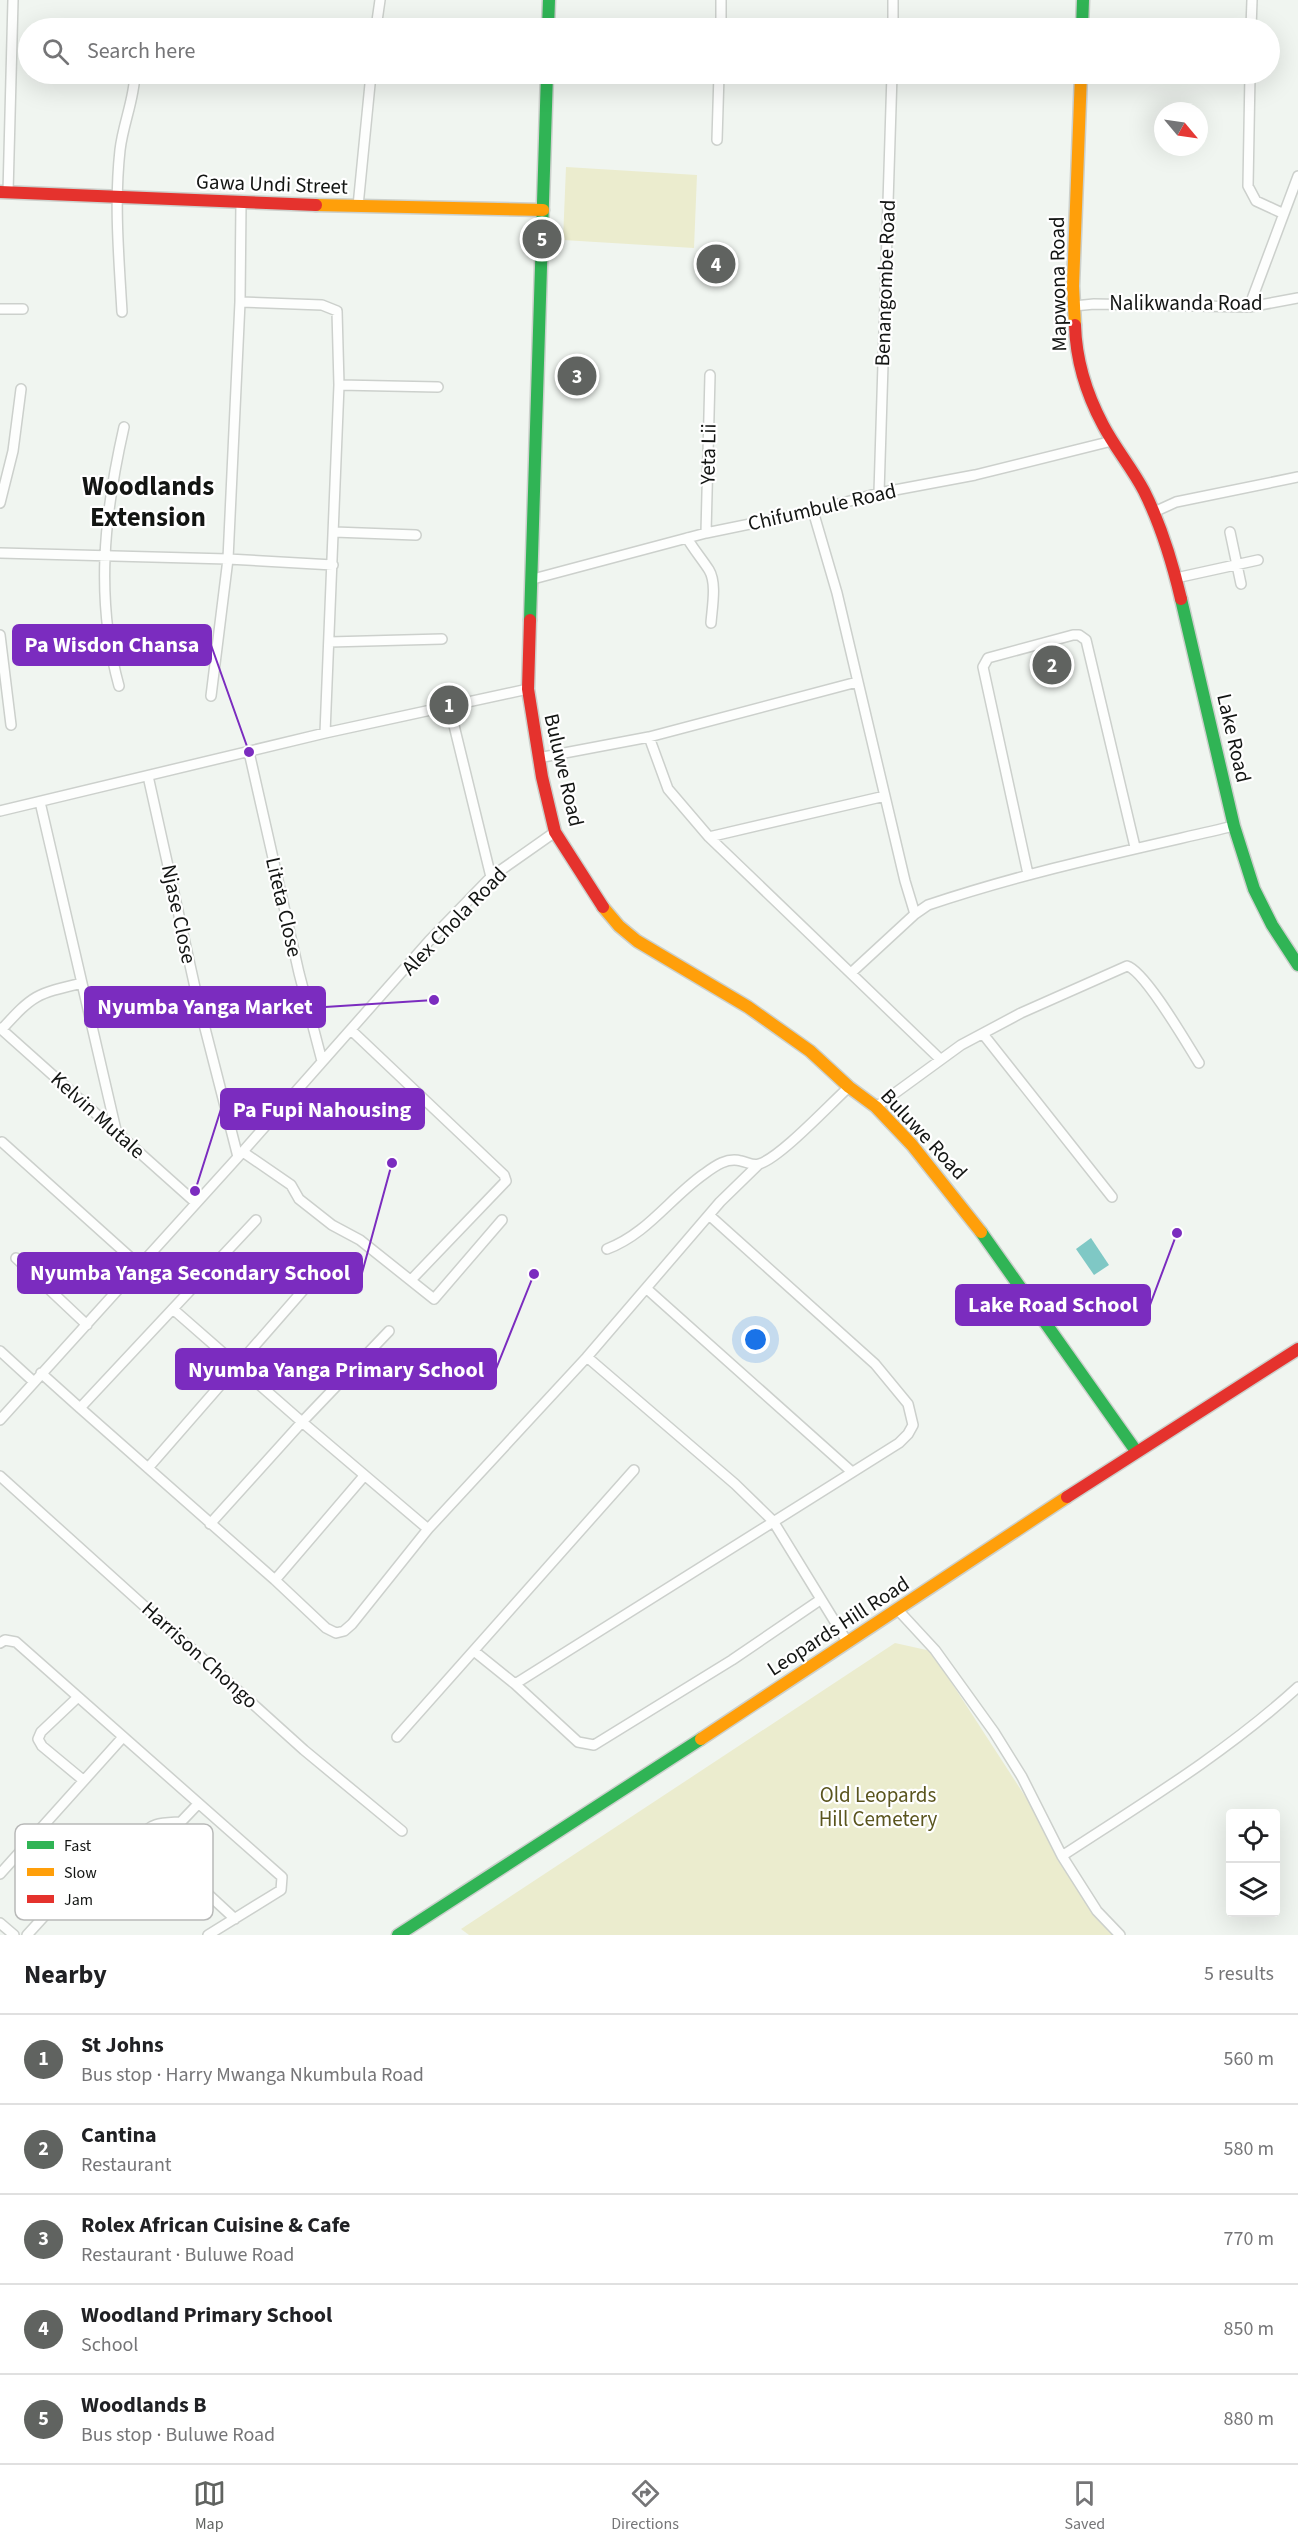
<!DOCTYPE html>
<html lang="en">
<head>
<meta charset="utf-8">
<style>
  body { margin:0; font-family:"Source Sans 3",sans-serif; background:#f6f6f6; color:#202124 }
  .controls { position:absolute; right:18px; bottom:18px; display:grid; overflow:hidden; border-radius:6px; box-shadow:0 6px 24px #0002 }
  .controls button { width:54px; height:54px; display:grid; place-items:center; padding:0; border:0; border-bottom:2px solid #e0e0e0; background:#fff; color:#202124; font:30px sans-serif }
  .compass { position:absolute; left:1154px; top:102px; width:54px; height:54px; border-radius:50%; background:#fff; box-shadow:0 6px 24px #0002; rotate:119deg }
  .you { position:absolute; left:756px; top:1340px; width:21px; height:21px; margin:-15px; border:4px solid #fff; border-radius:50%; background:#1a73e8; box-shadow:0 0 0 9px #1a73e833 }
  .badge { display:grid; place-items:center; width:39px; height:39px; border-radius:50%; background:#606360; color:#fff; font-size:20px; font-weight:700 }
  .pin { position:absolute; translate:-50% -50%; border:3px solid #fff; box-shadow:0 2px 6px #0006 }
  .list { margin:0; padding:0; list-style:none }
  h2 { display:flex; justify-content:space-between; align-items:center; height:78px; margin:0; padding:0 24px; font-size:26px }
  h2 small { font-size:20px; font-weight:400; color:#757577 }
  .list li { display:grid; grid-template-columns:39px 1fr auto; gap:18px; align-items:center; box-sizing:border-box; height:90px; padding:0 24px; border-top:2px solid #e0e0e0 }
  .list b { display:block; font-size:22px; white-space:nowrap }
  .list p { margin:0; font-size:20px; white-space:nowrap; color:#757577 }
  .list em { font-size:20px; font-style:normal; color:#757577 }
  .icon { flex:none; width:33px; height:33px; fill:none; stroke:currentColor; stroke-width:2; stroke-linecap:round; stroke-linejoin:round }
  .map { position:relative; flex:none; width:1298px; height:1935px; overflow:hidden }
  .search { position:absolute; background:#fff; box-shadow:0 6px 24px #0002; left:18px; right:18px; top:18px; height:66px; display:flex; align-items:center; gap:15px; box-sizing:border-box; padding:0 21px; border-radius:33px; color:#757577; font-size:22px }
  .sheet { height:528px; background:#fff }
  nav { display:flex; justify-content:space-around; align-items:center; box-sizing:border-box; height:84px; border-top:2px solid #e0e0e0; background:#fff; font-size:16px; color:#757577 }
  nav a { display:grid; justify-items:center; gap:3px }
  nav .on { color:#606360 }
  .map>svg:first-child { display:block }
</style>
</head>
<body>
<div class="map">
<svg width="1298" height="1935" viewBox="0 0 1298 1935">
  <rect width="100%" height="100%" fill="#f0f5f0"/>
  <path fill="#ebecce" d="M566,167L697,175L694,248L563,240Z
    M895,1643L931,1651L1115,1935H469L461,1929Z"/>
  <path fill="#7fc8c5" d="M1091,1238L1109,1265L1094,1275L1076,1249Z"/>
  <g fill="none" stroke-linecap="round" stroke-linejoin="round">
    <g stroke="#ccd0cc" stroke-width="12">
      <path id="street" d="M376,28L380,0
        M721,28V0
        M893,28V0
        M1251,28L1252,0
        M1250,74L1248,186L1256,201L1282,213
        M243,78V74
        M717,140L719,74
        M8,193L13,0
        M358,206L371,74
        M240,302L322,305L337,311L339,385L325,733
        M1074,306L1094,304L1249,307L1298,298
        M1249,307L1298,176
        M0,309H23
        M122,312C119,259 114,204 120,150C123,124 134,100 135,74
        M339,385L438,387
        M879,493L892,74
        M0,503L13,451L21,389
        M813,511L837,593L905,881L915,914
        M1154,512L1176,502L1298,477
        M334,532L416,535
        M1230,532L1241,584
        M706,533L710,375
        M687,538C694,550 702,559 709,570C717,583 712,608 711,623
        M0,553L228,559L333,565
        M1176,578L1258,560
        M533,579L706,533L813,511L879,493L975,475L1112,441
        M0,635L11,725
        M329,642L442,639
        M119,686C95,599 104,515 124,427
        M211,696L228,559L240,302L241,203
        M449,705L491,877
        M649,737L668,789L709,837L940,1059
        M249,752L299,973L322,1061
        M538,758L649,737L857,682
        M148,776L198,1001L238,1157
        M40,802L116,1130
        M0,811L325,733L528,689
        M709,837L885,796
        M1028,874L983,667L988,658L1073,635H1079L1086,640L1135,847
        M851,973L915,914L928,905C1029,871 1131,850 1234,826
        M0,1028L196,1203
        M2,1029C34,994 36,994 82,983
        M351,1030L504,1175L506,1181L411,1280
        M983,1034L1112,1197
        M876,1107L961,1045L1021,1013L1127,966C1145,971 1187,1044 1199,1063
        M2,1142L140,1266
        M243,1152L291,1185L299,1199L332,1225L360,1240L434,1299L502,1220
        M256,1220L80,1408L275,1580L326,1628L336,1633L344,1631L352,1624L428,1529L587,1357L720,1202L758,1165
        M607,1249C647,1234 670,1198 704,1174C715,1166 727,1157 741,1161C747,1162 753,1166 759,1164C780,1158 830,1104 849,1087
        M16,1258L87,1325
        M647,1289L852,1472
        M174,1310L302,1422L428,1529
        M0,1351L34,1382
        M587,1357L735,1484L773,1521L848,1643
        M41,1373L80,1408
        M0,1420L238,1157L429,941L491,877L555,832
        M148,1468L319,1272
        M0,1476L304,1750L402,1831
        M210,1524L302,1422L389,1331
        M275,1580L364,1476
        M898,1610L935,1650L994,1732L1022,1777L1062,1856L1097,1911L1120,1935
        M0,1643L5,1640L16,1642L282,1877L281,1890L208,1935
        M474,1651L515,1684L578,1742L594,1745L732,1660L820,1600
        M515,1684L899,1443L908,1434L913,1425L908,1404L875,1364L709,1215
        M78,1697L41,1732L38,1739L42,1746L83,1780
        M397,1737L634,1470
        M180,1822C165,1823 149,1822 143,1836L157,1847L235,1919
        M157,1847L198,1804
        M19,1853L56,1887L60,1894L59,1900L27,1935
        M1062,1856C1143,1803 1227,1752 1298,1687
        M0,1874L123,1737
        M0,1923L14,1935"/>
    </g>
    <g stroke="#ccd0cc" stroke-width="15">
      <path id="fast" d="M548,28L549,0
        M1082,28L1083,0
        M1181,599L1234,826L1254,889L1272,925L1298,965
        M530,620L547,74
        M981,1232L1136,1451
        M398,1935L701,1739"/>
    </g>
    <g stroke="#ccd0cc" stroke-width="15">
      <path id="slow" d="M316,205L543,210
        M1075,325L1073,286L1081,74
        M603,907L619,926L637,941L748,1007L810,1051L849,1087L876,1107L912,1145L981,1232
        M701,1739L1067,1497"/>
    </g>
    <g stroke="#ccd0cc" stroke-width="15">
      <path id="jam" d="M0,192L316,205
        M1075,325C1076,361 1086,393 1103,425C1115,448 1132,468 1144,491C1161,525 1172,561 1181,599
        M530,620L528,689L542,777L555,832L603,907
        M1067,1497L1298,1349"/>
    </g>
    <use href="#street" stroke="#fdfefd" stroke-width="9"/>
    <use href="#fast" stroke="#30b455" stroke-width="12"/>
    <use href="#slow" stroke="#ff9f0a" stroke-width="12"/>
    <use href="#jam" stroke="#e5322d" stroke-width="12"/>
  </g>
  <g text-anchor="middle" stroke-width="4.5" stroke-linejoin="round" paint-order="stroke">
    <g font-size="21" fill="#131513" stroke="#fff">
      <text transform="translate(272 184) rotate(2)" y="7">Gawa Undi Street</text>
      <text transform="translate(885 283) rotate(-88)" y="7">Benangombe Road</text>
      <text transform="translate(1058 284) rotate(-91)" y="7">Mapwona Road</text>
      <text x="1186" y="310">Nalikwanda Road</text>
      <text transform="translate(708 454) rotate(-89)" y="7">Yeta Lii</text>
      <text transform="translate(822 507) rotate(-13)" y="7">Chifumbule Road</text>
      <text transform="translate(1234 738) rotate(77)" y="7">Lake Road</text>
      <text transform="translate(564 770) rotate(77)" y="7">Buluwe Road</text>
      <text transform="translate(284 907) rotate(77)" y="7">Liteta Close</text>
      <text transform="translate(179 914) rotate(78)" y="7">Njase Close</text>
      <text transform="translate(454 921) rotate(-46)" y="7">Alex Chola Road</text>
      <text transform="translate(98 1115) rotate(42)" y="7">Kelvin Mutale</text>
      <text transform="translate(924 1134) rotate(47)" y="7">Buluwe Road</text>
      <text transform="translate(838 1626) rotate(-33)" y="7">Leopards Hill Road</text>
      <text transform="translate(200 1655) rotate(42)" y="7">Harrison Chongo</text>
    </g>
    <g font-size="21" fill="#5a551e" stroke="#fff">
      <text x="878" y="1802">Old Leopards<tspan x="878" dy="24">Hill Cemetery</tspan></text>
    </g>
    <g font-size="27" font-weight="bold" fill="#131513" stroke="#fff">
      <text x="148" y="495">Woodlands<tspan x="148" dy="31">Extension</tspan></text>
    </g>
  </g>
  <rect x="15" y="1824" width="198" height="96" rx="9" fill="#fff" stroke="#b8b9b8" stroke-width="1.5"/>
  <rect x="27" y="1841" width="27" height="8" fill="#30b455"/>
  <rect x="27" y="1868" width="27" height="8" fill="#ff9f0a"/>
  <rect x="27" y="1895" width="27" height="8" fill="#e5322d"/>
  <g font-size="16" fill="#131513">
    <text x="64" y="1851">Fast</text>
    <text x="64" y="1878">Slow</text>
    <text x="64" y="1905">Jam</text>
  </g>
  <path fill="none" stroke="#7b2cbf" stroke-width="2" d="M249 752L211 645M434 1000L325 1007M195 1191L221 1109M392 1163L362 1273M1177 1233L1150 1305M534 1274L496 1369"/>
  <g fill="#7b2cbf" stroke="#fff" stroke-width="2">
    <circle cx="249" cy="752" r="6"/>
    <circle cx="434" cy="1000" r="6"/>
    <circle cx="195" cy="1191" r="6"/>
    <circle cx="392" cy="1163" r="6"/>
    <circle cx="1177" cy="1233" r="6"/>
    <circle cx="534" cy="1274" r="6"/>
  </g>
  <g fill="#7b2cbf" stroke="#7b2cbf" stroke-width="2">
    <rect x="13" y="625" width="198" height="40" rx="6"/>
    <rect x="85" y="987" width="240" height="40" rx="6"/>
    <rect x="221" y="1089" width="203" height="40" rx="6"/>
    <rect x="18" y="1253" width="344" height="40" rx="6"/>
    <rect x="956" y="1285" width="194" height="40" rx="6"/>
    <rect x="176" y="1349" width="320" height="40" rx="6"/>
  </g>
  <g font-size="22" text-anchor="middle" font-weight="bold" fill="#fff">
    <text x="112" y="652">Pa Wisdon Chansa</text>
    <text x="205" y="1014">Nyumba Yanga Market</text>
    <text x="322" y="1117">Pa Fupi Nahousing</text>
    <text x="190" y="1280">Nyumba Yanga Secondary School</text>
    <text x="1053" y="1312">Lake Road School</text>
    <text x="336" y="1377">Nyumba Yanga Primary School</text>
  </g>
</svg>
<div class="controls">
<button><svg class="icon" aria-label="locate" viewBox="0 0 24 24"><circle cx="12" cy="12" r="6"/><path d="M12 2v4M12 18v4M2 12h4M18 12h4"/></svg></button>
<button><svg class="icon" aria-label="layers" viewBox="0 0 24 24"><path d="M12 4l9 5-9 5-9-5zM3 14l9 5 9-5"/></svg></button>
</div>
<svg class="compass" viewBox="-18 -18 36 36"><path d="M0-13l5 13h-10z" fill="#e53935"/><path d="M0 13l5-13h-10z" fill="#757577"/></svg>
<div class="you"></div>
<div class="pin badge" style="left:449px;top:705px">1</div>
<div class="pin badge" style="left:1052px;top:665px">2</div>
<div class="pin badge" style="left:577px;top:376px">3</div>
<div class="pin badge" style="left:716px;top:264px">4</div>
<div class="pin badge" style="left:542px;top:239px">5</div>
<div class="search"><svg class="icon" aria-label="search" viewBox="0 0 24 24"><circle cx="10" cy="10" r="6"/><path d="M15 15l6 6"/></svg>Search here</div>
</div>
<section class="sheet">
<h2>Nearby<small>5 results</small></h2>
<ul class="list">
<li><span class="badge">1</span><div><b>St Johns</b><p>Bus stop · Harry Mwanga Nkumbula Road</p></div><em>560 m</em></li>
<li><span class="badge">2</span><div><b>Cantina</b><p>Restaurant</p></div><em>580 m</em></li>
<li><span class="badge">3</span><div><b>Rolex African Cuisine &amp; Cafe</b><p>Restaurant · Buluwe Road</p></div><em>770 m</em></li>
<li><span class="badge">4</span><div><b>Woodland Primary School</b><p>School</p></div><em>850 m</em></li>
<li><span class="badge">5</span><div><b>Woodlands B</b><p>Bus stop · Buluwe Road</p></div><em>880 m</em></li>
</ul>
</section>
<nav>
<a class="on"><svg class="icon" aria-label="map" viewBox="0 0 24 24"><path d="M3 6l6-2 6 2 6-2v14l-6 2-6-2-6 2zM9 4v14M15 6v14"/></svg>Map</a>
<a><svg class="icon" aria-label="directions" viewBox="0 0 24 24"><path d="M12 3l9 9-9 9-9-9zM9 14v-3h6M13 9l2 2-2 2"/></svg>Directions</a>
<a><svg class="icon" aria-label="saved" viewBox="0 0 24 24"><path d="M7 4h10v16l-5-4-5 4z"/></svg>Saved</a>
</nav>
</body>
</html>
